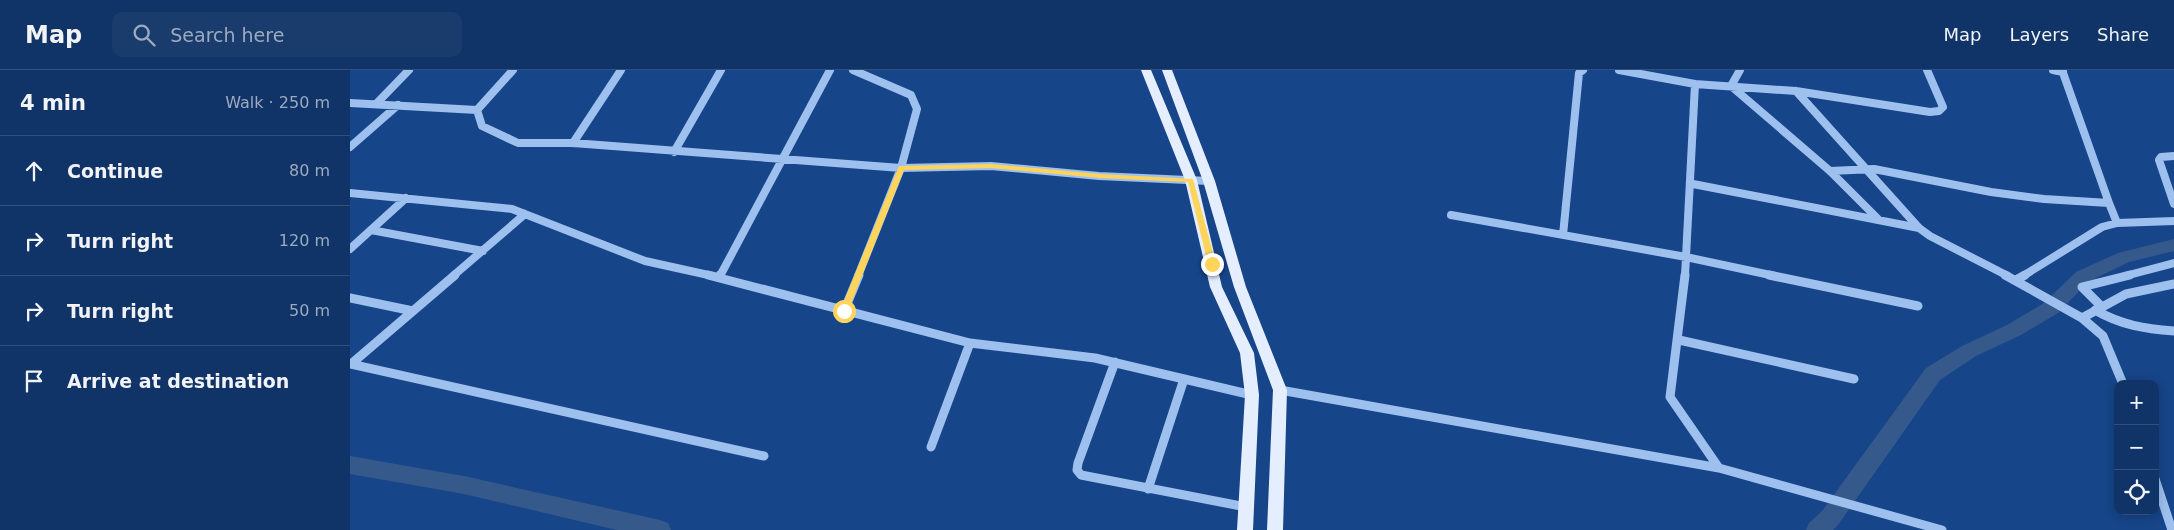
<!DOCTYPE html>
<html lang="en">
<head>
<meta charset="utf-8">
<style>
  body { margin:0; font-family:"DejaVu Sans",sans-serif; background:#193c6d; color:#f1f3f6 }
  .controls { position:absolute; right:15px; bottom:15px; display:grid; overflow:hidden; border-radius:10px; box-shadow:0 2px 12px #0003 }
  .controls button { width:45px; height:45px; display:grid; place-items:center; padding:0; border:0; border-bottom:1px solid #304f7b; background:#103467; color:#f1f3f6; font:25px sans-serif }
  .stop { position:absolute; width:15px; height:15px; margin:-11px; border:4px solid #ffd45b; border-radius:50%; background:#fff }
  .stop.end { background:#ffd45b; border-color:#fff; box-shadow:0 1px 5px #0008 }
  .list { margin:0; padding:0; list-style:none }
  h2 { display:flex; justify-content:space-between; align-items:center; height:65px; margin:0; padding:0 20px; font-size:21px }
  h2 small { font-size:16px; font-weight:400; color:#9caac0 }
  .list li { display:grid; grid-template-columns:32px 1fr auto; gap:15px; align-items:center; box-sizing:border-box; height:70px; padding:0 20px; border-top:1px solid #304f7b }
  .list b { display:block; font-size:19px; white-space:nowrap }
  .list em { font-size:16px; font-style:normal; color:#9caac0 }
  .icon { flex:none; width:28px; height:28px; fill:none; stroke:currentColor; stroke-width:2; stroke-linecap:round; stroke-linejoin:round }
  .map { position:relative; flex:none; width:1824px; height:460px; overflow:hidden }
  header { display:flex; align-items:center; gap:30px; box-sizing:border-box; height:70px; padding:0 25px; background:#103467; border-bottom:1px solid #304f7b }
  header strong { font-size:24px }
  nav { display:flex; gap:28px; margin-inline-start:auto; font-size:18px }
  .search { width:350px; height:45px; background:#193c6d; display:flex; align-items:center; gap:12px; box-sizing:border-box; padding:0 18px; border-radius:10px; color:#9caac0; font-size:19px }
  main { display:flex }
  aside { flex:1; background:#103467 }
  .map>svg:first-child { display:block }
</style>
</head>
<body>
<header>
<strong>Map</strong>
<div class="search"><svg class="icon" aria-label="search" viewBox="0 0 24 24"><circle cx="10" cy="10" r="6"/><path d="M15 15l6 6"/></svg>Search here</div>
<nav><a>Map</a><a>Layers</a><a>Share</a></nav>
</header>
<main>
<aside>
<h2>4 min<small>Walk · 250 m</small></h2>
<ul class="list">
<li><svg class="icon" aria-label="ahead" viewBox="0 0 24 24"><path d="M12 20V5M6 11l6-6 6 6"/></svg><div><b>Continue</b></div><em>80 m</em></li>
<li><svg class="icon" aria-label="right" viewBox="0 0 24 24"><path d="M7 20v-9h11M14 6l5 5-5 5"/></svg><div><b>Turn right</b></div><em>120 m</em></li>
<li><svg class="icon" aria-label="right" viewBox="0 0 24 24"><path d="M7 20v-9h11M14 6l5 5-5 5"/></svg><div><b>Turn right</b></div><em>50 m</em></li>
<li><svg class="icon" aria-label="arrive" viewBox="0 0 24 24"><path d="M6 21V4h12l-3 4 3 4H6"/></svg><div><b>Arrive at destination</b></div></li>
</ul>
</aside>
<div class="map">
<svg width="1824" height="460" viewBox="0 0 1824 460">
  <rect width="100%" height="100%" fill="#164589"/>
  <g fill="none" stroke-linecap="round" stroke-linejoin="round">
    <path fill="#36598b" fill-rule="evenodd" d="M1824,169V181L1779,192L1738,212L1708,243L1671,265L1626,286L1590,310L1488,455L1483,460H1456L1459,453L1472,441L1576,298L1612,276L1657,255L1694,233L1726,202L1768,183Z
      M0,386L114,406L310,450L318,453L321,460H267L114,424L0,404Z"/>
    <path stroke="#9ec0ee" stroke-width="8" d="M503,0L561,25L567,39L551,98L508,206
      M1269,0L1345,14
      M1390,0L1381,16L1480,101L1529,150
      M1703,0L1713,2
      M1446,21L1569,158L1580,166L1658,206
      M0,33L127,40L132,56L168,73H223L551,98L641,96L749,106L859,111
      M26,34L59,0
      M127,40L163,0
      M223,73L271,0
      M0,77L48,35
      M324,82L371,0
      M1824,86L1811,87L1809,90L1824,134
      M1480,101L1524,99L1641,122L1694,129L1759,133L1712,0
      M1343,114L1569,158
      M0,123L162,139L295,191L363,206
      M1101,145L1336,187L1425,206
      M1767,153L1824,151
      M21,160L133,181
      M1213,165L1229,3L1233,0
      M0,179L56,128
      M103,206L175,144
      M370,206L480,0
      M1335,206L1345,14L1446,21L1580,42L1589,41L1593,37L1577,0
      M1673,206L1752,157L1767,153L1759,133
      M1775,206L1824,193"/>
    <path stroke="#9ec0ee" stroke-width="9" d="M358,205L620,273L745,288L902,325
      M1335,205L1320,327L1369,398
      M1419,205L1568,236
      M1655,205L1732,248L1776,224L1824,214
      M369,207L370,205
      M1666,210L1675,205
      M0,228L63,241
      M1751,236L1732,217L1780,205
      M1745,240C1771,255 1795,259 1824,261
      M494,241L509,205
      M1732,248L1753,266L1773,314
      M1329,270L1504,309
      M765,292L728,393L727,400L731,405L896,437
      M0,294L414,386
      M1,294L105,205
      M930,320L1369,398L1592,460
      M581,377L620,273
      M1805,409L1822,460
      M798,419L834,309"/>
    <path fill="#e5eeff" fill-rule="evenodd" d="M791,0H801L847,110L872,217L904,283L909,325L903,460H887L895,325L890,283L860,217L835,110Z
      M812,0H822L865,111L896,217L937,320L933,460H917L923,320L884,217L853,111Z"/>
  </g>
  <path fill="#ffd45b" d="M641,94L750,104L843,109L866,194L862,197L858,194L838,112L750,108L641,98L554,100L498,241L491,244L490,241L549,96Z"/>
</svg>
<div class="controls">
<button>+</button>
<button>−</button>
<button><svg class="icon" aria-label="locate" viewBox="0 0 24 24"><circle cx="12" cy="12" r="6"/><path d="M12 2v4M12 18v4M2 12h4M18 12h4"/></svg></button>
</div>
<div class="stop" style="left:494px;top:241px"></div>
<div class="stop end" style="left:862px;top:194px"></div>
</div>
</main>
</body>
</html>
